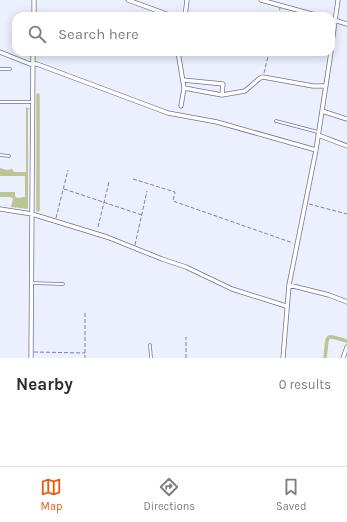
<!DOCTYPE html>
<html lang="en">
<head>
<meta charset="utf-8">
<style>
  body { margin:0; font-family:Karla,sans-serif; background:#f2f2f3; color:#2b2b33 }
  .list { margin:0; padding:0; list-style:none }
  h2 { display:flex; justify-content:space-between; align-items:center; height:52px; margin:0; padding:0 16px; font-size:17px }
  h2 small { font-size:13px; font-weight:400; color:#7c7c81 }
  .icon { flex:none; width:22px; height:22px; fill:none; stroke:currentColor; stroke-width:2; stroke-linecap:round; stroke-linejoin:round }
  .map { position:relative; flex:none; width:347px; height:358px; overflow:hidden }
  .search { position:absolute; background:#fff; box-shadow:0 2px 10px #0003; left:12px; right:12px; top:12px; height:44px; display:flex; align-items:center; gap:10px; box-sizing:border-box; padding:0 14px; border-radius:12px; color:#7c7c81; font-size:15px }
  .sheet { height:108px; background:#fff }
  nav { display:flex; justify-content:space-around; align-items:center; box-sizing:border-box; height:56px; border-top:1px solid #e1e1e2; background:#fff; font-size:11px; color:#7c7c81 }
  nav a { display:grid; justify-items:center; gap:2px }
  nav .on { color:#ea580c }
  .map>svg:first-child { display:block }
</style>
</head>
<body>
<div class="map">
<svg width="347" height="358" viewBox="0 0 347 358">
  <rect width="100%" height="100%" fill="#eceffd"/>
  <path fill="#bec595" d="M26,107L30,109L28,110V209L11,207L13,199L11,197H0V192H15V196L17,198L25,197V176H0V168L7,170L12,169L14,172H26Z"/>
  <g fill="none" stroke-linecap="round" stroke-linejoin="round">
    <path stroke="#bec595" stroke-width="3.5" d="M38,210V95
      M325,358L327,340L329,337H333L347,341"/>
    <g stroke="#707493" stroke-width="3.5">
      <path id="service" d="M0,69H10
        M0,102H33
        M276,121L318,132
        M0,155L9,156
        M31,283L63,284
        M150,345L151,358"/>
    </g>
    <g stroke="#707493" stroke-width="5">
      <path id="minor" d="M128,0L172,16
        M261,0L319,16
        M34,16V0
        M185,16L187,0
        M331,19L347,24
        M331,50L338,0
        M0,52L30,64H37L168,113L217,122L316,150
        M178,52L184,88L181,106
        M183,80L223,84L222,95
        M184,88L222,95L245,91L260,78L263,77L313,86H326
        M322,111L347,119
        M318,135L347,146
        M0,209L32,214L107,237L162,259L186,267L232,289L286,306
        M289,285L329,295L347,302
        M31,358L33,52
        M283,358L289,285L316,150L331,52
        M343,358L347,347"/>
    </g>
    <path stroke="#838593" stroke-width="1" stroke-dasharray="4 2" stroke-linecap="butt" d="M278,16L280,8
      M264,73L269,52
      M133,179L175,192L173,201L293,243
      M64,189L142,215
      M309,204L347,214
      M56,218L68,170
      M98,227L109,182
      M135,245L147,191
      M85,313V358
      M34,352L85,353
      M186,358V337"/>
    <use href="#service" stroke="#fff" stroke-width="2"/>
    <use href="#minor" stroke="#fff" stroke-width="3.5"/>
  </g>
</svg>
<div class="search"><svg class="icon" aria-label="search" viewBox="0 0 24 24"><circle cx="10" cy="10" r="6"/><path d="M15 15l6 6"/></svg>Search here</div>
</div>
<section class="sheet">
<h2>Nearby<small>0 results</small></h2>
<ul class="list">
</ul>
</section>
<nav>
<a class="on"><svg class="icon" aria-label="map" viewBox="0 0 24 24"><path d="M3 6l6-2 6 2 6-2v14l-6 2-6-2-6 2zM9 4v14M15 6v14"/></svg>Map</a>
<a><svg class="icon" aria-label="directions" viewBox="0 0 24 24"><path d="M12 3l9 9-9 9-9-9zM9 14v-3h6M13 9l2 2-2 2"/></svg>Directions</a>
<a><svg class="icon" aria-label="saved" viewBox="0 0 24 24"><path d="M7 4h10v16l-5-4-5 4z"/></svg>Saved</a>
</nav>
</body>
</html>
